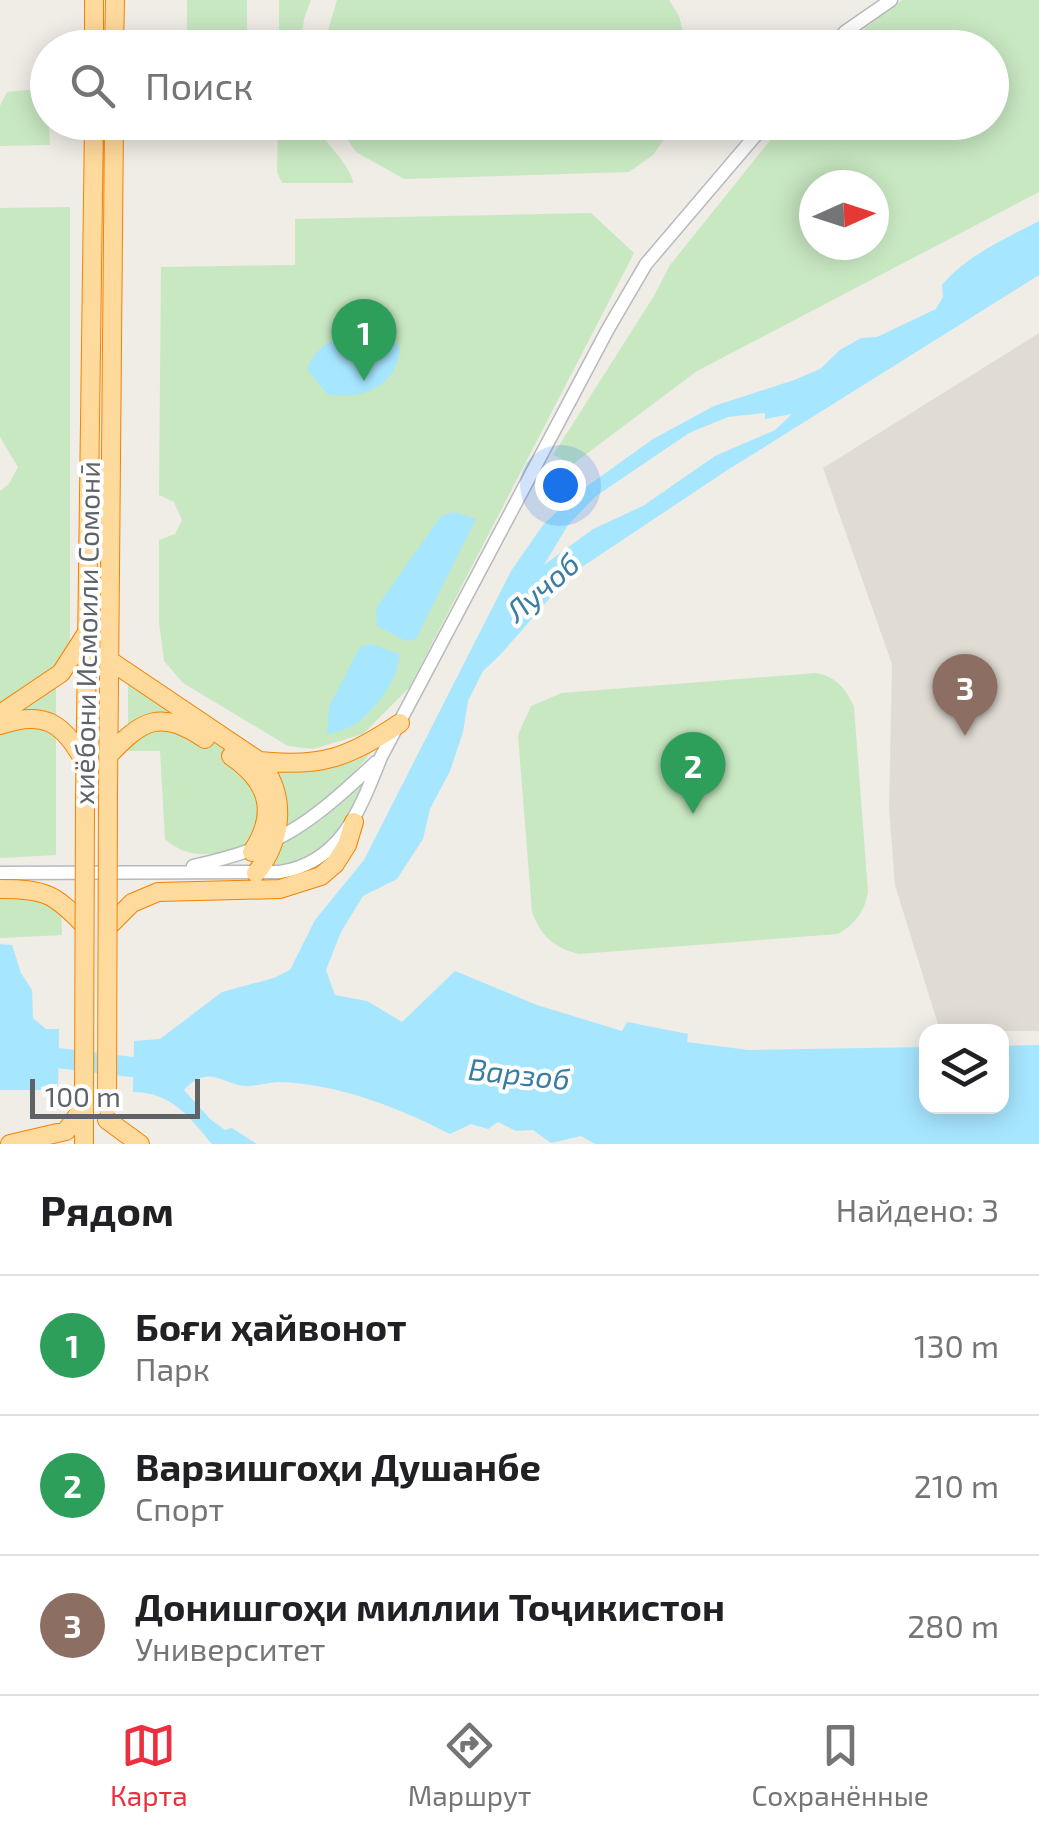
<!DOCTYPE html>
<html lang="ru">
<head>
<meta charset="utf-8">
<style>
  body { margin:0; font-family:"Exo 2",sans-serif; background:#f6f6f6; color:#202124 }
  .controls { position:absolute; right:30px; bottom:30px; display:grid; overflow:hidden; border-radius:20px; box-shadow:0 5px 25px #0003 }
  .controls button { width:90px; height:90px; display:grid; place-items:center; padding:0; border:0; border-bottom:2px solid #e0e0e0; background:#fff; color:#202124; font:50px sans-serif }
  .compass { position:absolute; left:799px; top:170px; width:90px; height:90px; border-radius:50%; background:#fff; box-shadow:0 5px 25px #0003; rotate:87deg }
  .scale { position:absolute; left:30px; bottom:25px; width:170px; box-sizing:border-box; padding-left:10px; border:5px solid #5d6366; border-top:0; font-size:28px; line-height:35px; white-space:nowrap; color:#5d6366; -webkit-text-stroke:8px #fff; paint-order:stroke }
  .you { position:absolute; left:560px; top:485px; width:35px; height:35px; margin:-25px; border:8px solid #fff; border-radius:50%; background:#1a73e8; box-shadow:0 0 0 15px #1a73e833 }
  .badge { display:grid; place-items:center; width:65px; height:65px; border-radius:50%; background:#ec2f3e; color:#fff; font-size:32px; font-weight:700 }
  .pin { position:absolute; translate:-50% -82px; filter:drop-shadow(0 2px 5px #0008) }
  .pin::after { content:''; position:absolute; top:52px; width:35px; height:30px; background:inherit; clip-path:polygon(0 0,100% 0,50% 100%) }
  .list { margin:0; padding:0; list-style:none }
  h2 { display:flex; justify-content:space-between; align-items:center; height:130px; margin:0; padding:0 40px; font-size:42px }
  h2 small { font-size:32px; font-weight:400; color:#757577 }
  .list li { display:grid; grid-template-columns:65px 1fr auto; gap:30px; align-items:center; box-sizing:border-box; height:140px; padding:0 40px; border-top:2px solid #e0e0e0 }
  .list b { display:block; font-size:38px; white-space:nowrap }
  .list p { margin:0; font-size:32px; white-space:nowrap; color:#757577 }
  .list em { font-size:32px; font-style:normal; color:#757577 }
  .icon { flex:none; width:55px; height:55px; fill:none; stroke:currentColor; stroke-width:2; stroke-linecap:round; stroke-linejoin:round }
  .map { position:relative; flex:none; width:1039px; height:1144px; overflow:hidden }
  .search { position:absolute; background:#fff; box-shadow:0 5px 25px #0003; left:30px; right:30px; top:30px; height:110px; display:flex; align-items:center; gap:25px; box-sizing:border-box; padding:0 35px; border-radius:55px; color:#757577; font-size:38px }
  .sheet { height:550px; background:#fff }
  nav { display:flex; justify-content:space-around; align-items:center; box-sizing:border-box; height:140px; border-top:2px solid #e0e0e0; background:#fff; font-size:28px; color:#757577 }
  nav a { display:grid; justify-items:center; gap:5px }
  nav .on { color:#ec2f3e }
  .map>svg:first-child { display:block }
</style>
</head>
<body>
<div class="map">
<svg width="1039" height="1144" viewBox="0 0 1039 1144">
  <rect width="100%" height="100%" fill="#f0ece6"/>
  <path fill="#e0dcd4" d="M1039,333V1031H940L895,885L889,809L892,664L823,468Z"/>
  <path fill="#c8e8c2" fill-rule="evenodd" d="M187,0H247V37L187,36Z
    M279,0H311L304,19L300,47H279Z
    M337,0H669L679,16L687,47H323Z
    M902,0H1039V192L697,371L573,464L553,455L654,296L670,265L784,123L992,122V48L844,47L852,38ZM814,185H874V245H814Z
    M47,88L50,145L0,146V106L7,92Z
    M278,123H313C323,141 352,166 353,183H282L277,172Z
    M336,123H675L653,155L629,172L404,179L356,152Z
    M70,207V667L0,706V491L9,484L18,467L0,437V208Z
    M591,213L634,253L409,688L363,734L313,749L288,746L183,683L164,661L159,622V540L175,534L182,520L174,502L159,495L161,267L295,265V219Z
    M816,673C836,677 846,688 854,707L868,892C865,911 855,924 838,934L579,954C554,948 541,936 532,912L518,735L531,706L562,693Z
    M128,680L255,769L263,840C230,851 194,866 165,839L160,751H128Z
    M56,685V855L0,858V718Z
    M381,739C354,778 320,806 281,832L272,770Z
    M367,777C346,825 327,866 268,866L285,842L321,820Z
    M0,891L61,904L62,935L0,938Z"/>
  <path fill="#a7e6ff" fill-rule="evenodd" d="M1039,221V275L726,471L570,575L501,654L483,671L468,701L463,732L450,771L430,809L423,839L397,879L363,896L341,932L326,970L335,995L367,1001L402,1022L455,971L537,1005L622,1031L627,1022L688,1034L687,1042L748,1050L926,1047V1106H1002V1046L1039,1045V1144H595L581,1136L551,1143L533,1130L516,1131L498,1122L488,1129L471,1124L450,1134C397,1107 339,1084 279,1082C269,1082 258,1086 248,1086C223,1086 210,1062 184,1090L210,1119L225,1130L232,1128L257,1144H212C190,1118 172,1092 133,1092L134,1041L160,1039L222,992L274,978L290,970L315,920L364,860L511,571L543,525L572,497L653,439L714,406L794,380L820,369L840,350L861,338L877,337L936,309L943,297L942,285C967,255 1005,239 1039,221ZM765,413V419L792,414L775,430L715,456L643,506L593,529L544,565L568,525L596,496L689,433L728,417Z
    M371,327L386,331L400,347C397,388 363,399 328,395L307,369C317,340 345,336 371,327Z
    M454,512L476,519L416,639L406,641L377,626L376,608L441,516Z
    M371,644L399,654C400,678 376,708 357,723C349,729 337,731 327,735L329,707L360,647Z
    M0,944L12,945L21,973L32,990L33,1018L46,1029H59L58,1090H0Z"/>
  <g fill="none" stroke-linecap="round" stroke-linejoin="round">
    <path stroke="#a7e6ff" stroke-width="20" d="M0,1047L33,1055L140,1068L159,1060"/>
    <g stroke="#b6b9bd" stroke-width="15">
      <path id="tertiary" d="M831,48L845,32L891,0
        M193,866C283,846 309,824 376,762
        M0,873L280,872C342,862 360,809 381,757L608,329L646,264L767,122"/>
    </g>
    <g stroke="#f68200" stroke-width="20">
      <path id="trunk" d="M94,0V48
        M114,48L115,0
        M109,660L259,761C287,795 283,839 256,873
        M0,714L61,673L86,634
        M0,725C43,710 63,722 84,761
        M108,756C143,719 160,709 205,739
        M231,756C269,782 278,813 252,852
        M259,761C321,768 350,757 400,723
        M108,794L114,122
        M85,796L94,122
        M0,889C44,889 54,893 84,925
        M108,927L132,903L158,892L280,889L321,876L335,864L347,845L354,822
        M84,1108V1144
        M107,1120L140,1144
        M10,1144L66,1131L84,1107"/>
    </g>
    <use href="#tertiary" stroke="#fff" stroke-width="12"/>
    <use href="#trunk" stroke="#ffda9d" stroke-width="18"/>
    <g stroke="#f68200" stroke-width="20" stroke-linecap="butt">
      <path id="trunk-bridge" d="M84,1107L85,796
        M107,1107L108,794"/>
    </g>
    <use href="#trunk-bridge" stroke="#ffda9d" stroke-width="18"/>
  </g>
  <g text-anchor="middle" stroke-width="8" stroke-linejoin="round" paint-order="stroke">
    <g font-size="28" fill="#5d6366" stroke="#fff">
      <text transform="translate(87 633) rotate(-89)" y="10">хиёбони Исмоили Сомонӣ</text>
    </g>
    <g font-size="30" font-style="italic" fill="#3b7da2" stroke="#fff">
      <text transform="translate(543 588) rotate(-41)" y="10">Лучоб</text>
      <text transform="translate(519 1075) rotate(6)" y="10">Варзоб</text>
    </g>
  </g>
</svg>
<div class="controls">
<button><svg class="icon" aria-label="layers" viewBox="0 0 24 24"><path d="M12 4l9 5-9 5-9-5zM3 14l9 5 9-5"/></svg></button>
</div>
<svg class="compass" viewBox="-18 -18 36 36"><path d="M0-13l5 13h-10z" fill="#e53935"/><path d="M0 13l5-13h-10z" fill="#757577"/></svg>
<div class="scale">100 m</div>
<div class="you"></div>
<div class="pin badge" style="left:364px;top:381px;background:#2e9e5b">1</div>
<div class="pin badge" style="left:693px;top:814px;background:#2e9e5b">2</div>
<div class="pin badge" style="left:965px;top:736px;background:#8d6e63">3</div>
<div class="search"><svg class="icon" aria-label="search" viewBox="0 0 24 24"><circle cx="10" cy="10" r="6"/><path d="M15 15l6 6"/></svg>Поиск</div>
</div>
<section class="sheet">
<h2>Рядом<small>Найдено: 3</small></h2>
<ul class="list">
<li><span class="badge" style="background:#2e9e5b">1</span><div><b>Боғи ҳайвонот</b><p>Парк</p></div><em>130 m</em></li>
<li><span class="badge" style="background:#2e9e5b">2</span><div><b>Варзишгоҳи Душанбе</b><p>Спорт</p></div><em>210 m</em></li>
<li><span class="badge" style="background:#8d6e63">3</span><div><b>Донишгоҳи миллии Тоҷикистон</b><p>Университет</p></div><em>280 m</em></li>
</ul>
</section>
<nav>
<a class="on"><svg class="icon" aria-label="map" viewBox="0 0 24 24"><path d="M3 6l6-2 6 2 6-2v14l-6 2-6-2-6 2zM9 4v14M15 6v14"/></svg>Карта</a>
<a><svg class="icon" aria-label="directions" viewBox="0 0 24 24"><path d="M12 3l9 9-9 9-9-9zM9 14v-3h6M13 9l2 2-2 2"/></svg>Маршрут</a>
<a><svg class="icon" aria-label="saved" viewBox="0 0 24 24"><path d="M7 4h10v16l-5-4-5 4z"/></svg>Сохранённые</a>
</nav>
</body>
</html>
